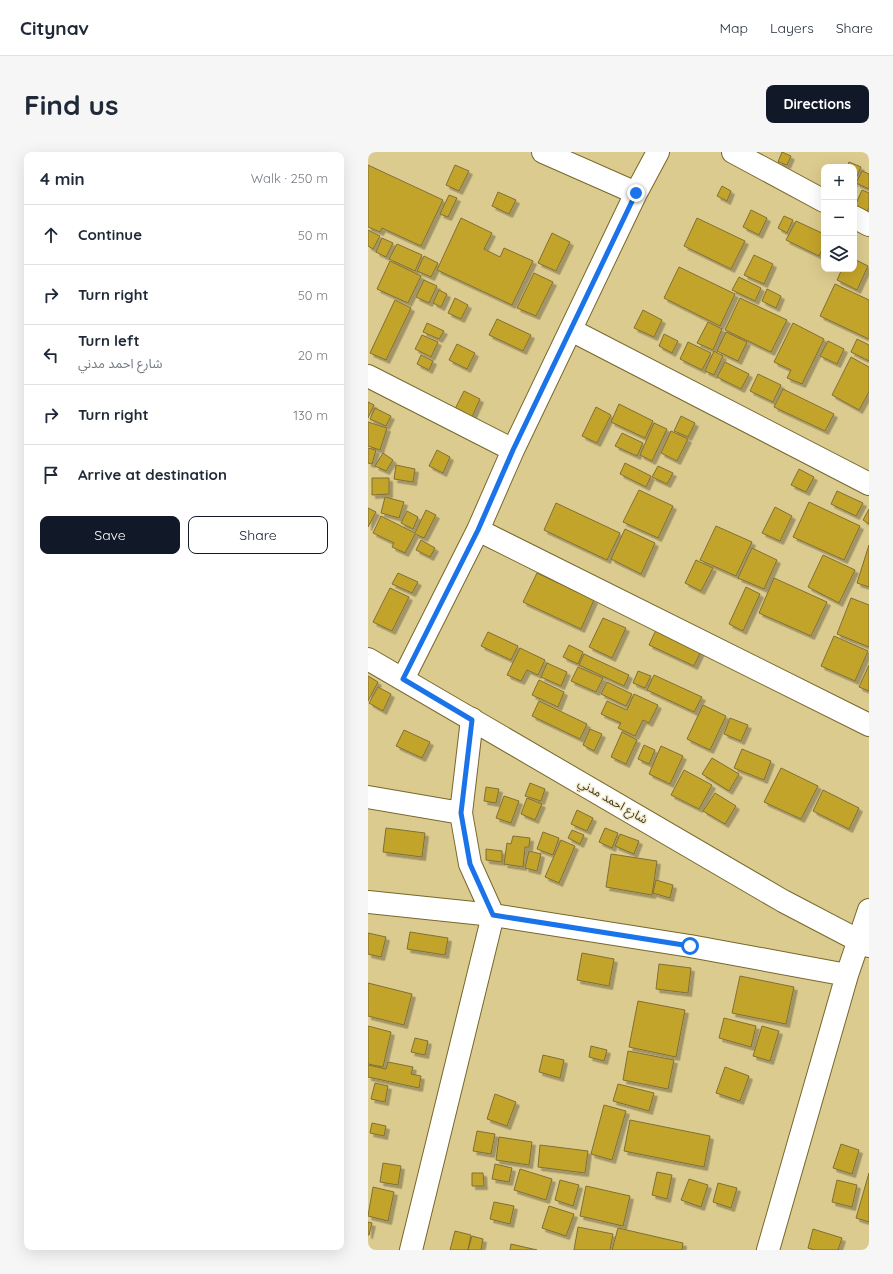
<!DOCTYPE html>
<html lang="en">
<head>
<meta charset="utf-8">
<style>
  body { margin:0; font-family:Quicksand,"Noto Sans Arabic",sans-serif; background:#f6f6f7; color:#1f2937 }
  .controls { position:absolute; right:12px; top:12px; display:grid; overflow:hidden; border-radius:8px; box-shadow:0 4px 16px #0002 }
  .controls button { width:36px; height:36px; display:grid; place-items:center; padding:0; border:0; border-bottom:1px solid #e0e1e3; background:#fff; color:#1f2937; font:20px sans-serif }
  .stop { position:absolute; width:12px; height:12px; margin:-9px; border:3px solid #1a73e8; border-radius:50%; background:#fff }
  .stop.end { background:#1a73e8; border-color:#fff; box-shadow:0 1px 4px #0008 }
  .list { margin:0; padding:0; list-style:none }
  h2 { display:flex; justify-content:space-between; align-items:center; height:52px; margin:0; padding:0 16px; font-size:17px }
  h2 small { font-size:13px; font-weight:400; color:#747a83 }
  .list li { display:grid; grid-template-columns:26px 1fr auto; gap:12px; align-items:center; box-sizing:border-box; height:60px; padding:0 16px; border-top:1px solid #e0e1e3 }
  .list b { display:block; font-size:15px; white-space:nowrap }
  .list p { margin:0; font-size:13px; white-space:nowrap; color:#747a83 }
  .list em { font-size:13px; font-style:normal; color:#747a83 }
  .actions { display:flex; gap:8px; padding:12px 16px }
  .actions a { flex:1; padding:9px 0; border:1px solid #111827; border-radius:8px; text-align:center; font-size:14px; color:#111827 }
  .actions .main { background:#111827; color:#fff }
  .icon { flex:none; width:22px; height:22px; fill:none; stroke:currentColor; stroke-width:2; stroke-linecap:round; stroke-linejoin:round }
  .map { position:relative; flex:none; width:501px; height:1098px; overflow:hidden; border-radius:8px }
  header { display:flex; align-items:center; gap:24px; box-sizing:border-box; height:56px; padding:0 20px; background:#fff; border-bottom:1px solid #e0e1e3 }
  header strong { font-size:19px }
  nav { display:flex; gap:22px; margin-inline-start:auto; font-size:14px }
  .intro { display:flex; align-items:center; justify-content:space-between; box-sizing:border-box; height:96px; padding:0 24px }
  h1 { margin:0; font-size:28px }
  .button { padding:10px 18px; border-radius:8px; background:#111827; color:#fff; font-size:14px; font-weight:700 }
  main { display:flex; gap:24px; padding:0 24px }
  aside { flex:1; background:#fff; border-radius:8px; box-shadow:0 4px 16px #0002 }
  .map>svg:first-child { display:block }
</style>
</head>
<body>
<header>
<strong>Citynav</strong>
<nav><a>Map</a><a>Layers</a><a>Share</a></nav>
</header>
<div class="intro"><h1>Find us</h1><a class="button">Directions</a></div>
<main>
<aside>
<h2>4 min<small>Walk · 250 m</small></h2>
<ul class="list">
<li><svg class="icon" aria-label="ahead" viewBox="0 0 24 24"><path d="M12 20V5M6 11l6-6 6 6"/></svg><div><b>Continue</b></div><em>50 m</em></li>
<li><svg class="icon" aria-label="right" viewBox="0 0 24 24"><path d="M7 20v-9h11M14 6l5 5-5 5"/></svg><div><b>Turn right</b></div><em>50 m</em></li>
<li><svg class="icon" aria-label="left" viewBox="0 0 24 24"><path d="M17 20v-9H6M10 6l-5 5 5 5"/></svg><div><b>Turn left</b><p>شارع احمد مدني</p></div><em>20 m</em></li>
<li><svg class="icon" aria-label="right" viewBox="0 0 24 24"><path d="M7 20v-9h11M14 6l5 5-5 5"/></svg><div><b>Turn right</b></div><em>130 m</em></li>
<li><svg class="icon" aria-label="arrive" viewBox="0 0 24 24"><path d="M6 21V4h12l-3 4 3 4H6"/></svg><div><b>Arrive at destination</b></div></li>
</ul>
<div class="actions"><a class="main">Save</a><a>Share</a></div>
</aside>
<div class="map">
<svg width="501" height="1098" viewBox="0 0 501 1098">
  <defs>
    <filter id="shadow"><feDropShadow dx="3.5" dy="3.5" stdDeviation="0" flood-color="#0004"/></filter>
  </defs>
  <rect width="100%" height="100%" fill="#dccb8e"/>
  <path fill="#c3a42c" stroke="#806f35" filter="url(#shadow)" d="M414,0L423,4L419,13L410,10Z
    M481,10L493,15L486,31V15H479Z
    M0,13L75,48L53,94L14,76L12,80L0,75Z
    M87,13L101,19L91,39L78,33Z
    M494,19L501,22V37L488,31Z
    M354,34L363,39L359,49L349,44Z
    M494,38L501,41V55L499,60L487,54Z
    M130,40L148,48L141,62L124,54Z
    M81,43L89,46L80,65L72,62Z
    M383,58L399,66L391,83L375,75Z
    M416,64L425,68L419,81L410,76Z
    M93,66L124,81L116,97L132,105L136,96L165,109L144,153L69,118Z
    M329,66L377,89L363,117L316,94Z
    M428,69L456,82V94L451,104L418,88Z
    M0,78L12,84L5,97L0,94Z
    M184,81L202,90L188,119L170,111Z
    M14,86L25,91L18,105L8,100Z
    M29,92L54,103L47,119L21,107Z
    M386,103L405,112L396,132L376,123Z
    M56,104L70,111L63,125L49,119Z
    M486,107L500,114L489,138L469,128L474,117H486Z
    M22,109L53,124L40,151L9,137Z
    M311,115L367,142L352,174L296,146Z
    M166,121L185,130L168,164L149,156Z
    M371,125L393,136L387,149L364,138Z
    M56,128L69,134L61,151L48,145Z
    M467,132L501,148V187L452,164Z
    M399,137L413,144L408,156L394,149Z
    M71,138L79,142L73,155L65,151Z
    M87,146L100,153L93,167L80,161Z
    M372,146L419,168L403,200L357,178Z
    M27,148L43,156L18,208L2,201Z
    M275,158L294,168L286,185L266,176Z
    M129,167L163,183L155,199L121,183Z
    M340,170L354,177L345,198L329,191Z
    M59,171L76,179L71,187L55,180Z
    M425,171L456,187L434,232L419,226L423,218L406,210Z
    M358,180L379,190L370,209L349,199Z
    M296,182L310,189L304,201L291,194Z
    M54,183L70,190L63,205L47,197Z
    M489,187L501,193V209L483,200Z
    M460,189L476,197L469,212L452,204Z
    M320,190L343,201L334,218L312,207Z
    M89,192L107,201L99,217L81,208Z
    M346,199L355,204L346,223L337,219Z
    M53,203L65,209L61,218L49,212Z
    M483,205L501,215V240L491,258L464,243Z
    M357,210L381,222L373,237L349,225Z
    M390,222L413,233L405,250L382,239Z
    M415,237L466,262L457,279L406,255Z
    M96,239L112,247L104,265L87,257Z
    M0,250L6,253L0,266Z
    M251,252L285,269L277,286L243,270Z
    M228,255L243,263L229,291L214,284Z
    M7,256L23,264L18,274L2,267Z
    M313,264L327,271L320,285L306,279Z
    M0,270L19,276L12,298L0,294Z
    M286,271L299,277L284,309L272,303Z
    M303,279L320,287L309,309L293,301Z
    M254,281L275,291L269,304L247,294Z
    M0,296L8,298L4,312L0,311Z
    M69,298L82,305L75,321L61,314Z
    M15,301L25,308L18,319L7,314Z
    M257,311L283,324L278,335L252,322Z
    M28,313L47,317L45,330L26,327Z
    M290,314L305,321L299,332L284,325Z
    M431,317L446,325L438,340L423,333Z
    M4,326H21V342L4,343Z
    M271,338L305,354L290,386L255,370Z
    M469,339L495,351L488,364L463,352Z
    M17,345L36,350L31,366L13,361Z
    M441,350L492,374L476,408L425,385Z
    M188,351L252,381L239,408L176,378Z
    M407,355L424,364L412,389L394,381Z
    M0,356L8,360L0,375Z
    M501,357V372L495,368Z
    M58,358L68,363L56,386L47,382L37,401L24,395L26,391L5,381L13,364L47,381Z
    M39,359L50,365L45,377L33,371Z
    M348,374L384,390L368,424L332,408Z
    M257,377L287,391L273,422L243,407Z
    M53,388L67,396L62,405L48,398Z
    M501,393V435L489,431Z
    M384,396L409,408L396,437L370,426Z
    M455,403L487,418L471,451L440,435Z
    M328,408L345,416L333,439L317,431Z
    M30,421L50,430L44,441L24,432Z
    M169,421L226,448L213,477L155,450Z
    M406,426L459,450L443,484L391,461Z
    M378,435L392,442L375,479L361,472Z
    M22,436L41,445L24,479L5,470Z
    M483,446L501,453V495L469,482Z
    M235,466L258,476L244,506L221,495Z
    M288,478L333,499L326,514L281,493Z
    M120,480L150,494L143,508L113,494Z
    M466,484L500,499L487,529L453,514Z
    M201,493L215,500L210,512L195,505Z
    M152,496L177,508L170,523L159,518L153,529L139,523Z
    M216,502L261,523L256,534L211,513Z
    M179,511L199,520L193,534L173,525Z
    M501,513V539L491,535Z
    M210,515L235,526L228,540L203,529Z
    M270,519L283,524L277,536L265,531Z
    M286,523L334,545L326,560L279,538Z
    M0,524L10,530L0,549Z
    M171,528L196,540L190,555L164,543Z
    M239,530L264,542L258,554L233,542Z
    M10,535L23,542L15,559L1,551Z
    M266,542L290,553L281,571L275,568L267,584L250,576L253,571L233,562L239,549L259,558Z
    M171,549L219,572L212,587L164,564Z
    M335,553L358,564L342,598L319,587Z
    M362,566L380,573L373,589L356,582Z
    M222,577L234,582L226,599L215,593Z
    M36,578L62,590L54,606L28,594Z
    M254,580L269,588L258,612L243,605Z
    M276,593L287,598L281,612L270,607Z
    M293,594L315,604L302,632L281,622Z
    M374,597L403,609L396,628L366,616Z
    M344,606L371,622L361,639L334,622Z
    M413,616L450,634L433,667L396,650Z
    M316,618L344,633L331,657L303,643Z
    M162,631L177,637L173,649L157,644Z
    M118,635L131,637L128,651L116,649Z
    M455,638L491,656L481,677L445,659Z
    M347,641L368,654L357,672L335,659Z
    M136,644L151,649L143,671L128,666Z
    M159,646L174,652L167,668L153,662Z
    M209,658L225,666L219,679L203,672Z
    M18,676L57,681L54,705L15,700Z
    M237,676L250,681L244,696L231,690Z
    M204,678L216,683L212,692L200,686Z
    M175,680L191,686L185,703L169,697Z
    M252,682L271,689L266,702L247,694Z
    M145,684L162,686L161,695H157L155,715L136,712L139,691L143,692Z
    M193,688L207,694L191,731L177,725Z
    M118,697L134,699V710L118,708Z
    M161,699L173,702L169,719L157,716Z
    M243,702L289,709L284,743L238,735Z
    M288,728L305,733L302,746L285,741Z
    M42,780L80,786L77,803L39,797Z
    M0,781L18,785L13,805L0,802Z
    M214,801L246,807L241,834L209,828Z
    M291,812L323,816L320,841L288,837Z
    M372,824L426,835L418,872L364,861Z
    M0,831L44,842L36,873L0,864Z
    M270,849L317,858L308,905L261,895Z
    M356,866L388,874L383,895L351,886Z
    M0,874L23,880L15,915L0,912Z
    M394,874L411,879L402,909L385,904Z
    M47,886L60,889L57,903L43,900Z
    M223,894L239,898L236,909L221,905Z
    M260,899L306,908L300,937L255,928Z
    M175,903L196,908L192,926L171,920Z
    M20,910L45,915L43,922L53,924L51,936L0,925V913L18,917Z
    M357,915L381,924L372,949L348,941Z
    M7,931L20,934L17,950L3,947Z
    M250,932L286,941L281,959L245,949Z
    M127,942L148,950L139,974L119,967Z
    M236,953L258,959L244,1008L223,1002Z
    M262,968L342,984L336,1015L256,999Z
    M4,971L18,974L16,984L2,981Z
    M109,979L127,982L123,1002L105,999Z
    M131,985L164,990L161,1013L128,1008Z
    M473,992L491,998L484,1022L465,1016Z
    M172,993L220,999L217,1021L170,1015Z
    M15,1011L33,1014L30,1033L12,1030Z
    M127,1012L144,1016L141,1030L124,1027Z
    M152,1017L184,1027L178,1048L146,1038Z
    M289,1020L304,1023L299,1047L284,1043Z
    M104,1021H115L116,1034H104Z
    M501,1021V1070L488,1066Z
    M321,1027L340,1033L333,1055L313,1048Z
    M192,1028L211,1033L205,1054L187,1048Z
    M469,1028L489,1033L484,1055L464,1050Z
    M350,1031L369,1036L363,1056L345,1050Z
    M218,1034L262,1044L255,1074L212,1064Z
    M5,1035L26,1040L20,1069L0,1064Z
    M126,1050L146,1054L142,1072L122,1067Z
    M181,1054L206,1062L198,1084L174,1076Z
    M0,1070L4,1071L1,1083H0Z
    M210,1075L245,1082L242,1098H206Z
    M250,1076L315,1091L314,1098H244Z
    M445,1077L474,1086L470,1098H446L440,1096Z
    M87,1079L103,1083L100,1098H82Z
    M104,1084L115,1087L113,1098H100Z
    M143,1092L169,1098H142Z"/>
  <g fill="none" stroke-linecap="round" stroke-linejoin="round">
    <g stroke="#77672c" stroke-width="24">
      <path id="minor" d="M175,0L268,41
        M365,0L456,49
        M486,65L501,73
        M203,178L501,332
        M0,224L145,298
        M110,378L501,573
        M35,527L110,378L145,298L268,41L290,0
        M0,645L93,661
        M0,750L125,763L322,794L479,823
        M43,1098L125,763L102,712L93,661L104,567
        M400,1098L479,823L501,758"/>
    </g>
    <g stroke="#77672c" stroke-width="24">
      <path id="tertiary" d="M0,507L415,749L501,794"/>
    </g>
    <use href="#minor" stroke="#fff" stroke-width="22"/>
    <use href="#tertiary" stroke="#fff" stroke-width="22"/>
  </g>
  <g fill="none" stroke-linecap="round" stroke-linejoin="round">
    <path stroke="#1a73e8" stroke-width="5" d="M268,41L145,298L110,378L35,527L104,568L93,661L102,712L125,763L322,794"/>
  </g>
  <g text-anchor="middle" stroke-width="3" stroke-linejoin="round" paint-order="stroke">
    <g font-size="12" fill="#413a21" stroke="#f4ecce">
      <text transform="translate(245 649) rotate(30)" y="4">شارع احمد مدني</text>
    </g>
  </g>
</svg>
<div class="controls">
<button>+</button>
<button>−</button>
<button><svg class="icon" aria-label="layers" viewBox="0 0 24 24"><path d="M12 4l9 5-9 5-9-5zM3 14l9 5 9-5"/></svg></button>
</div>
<div class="stop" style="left:322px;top:794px"></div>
<div class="stop end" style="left:268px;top:41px"></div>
</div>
</main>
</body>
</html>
